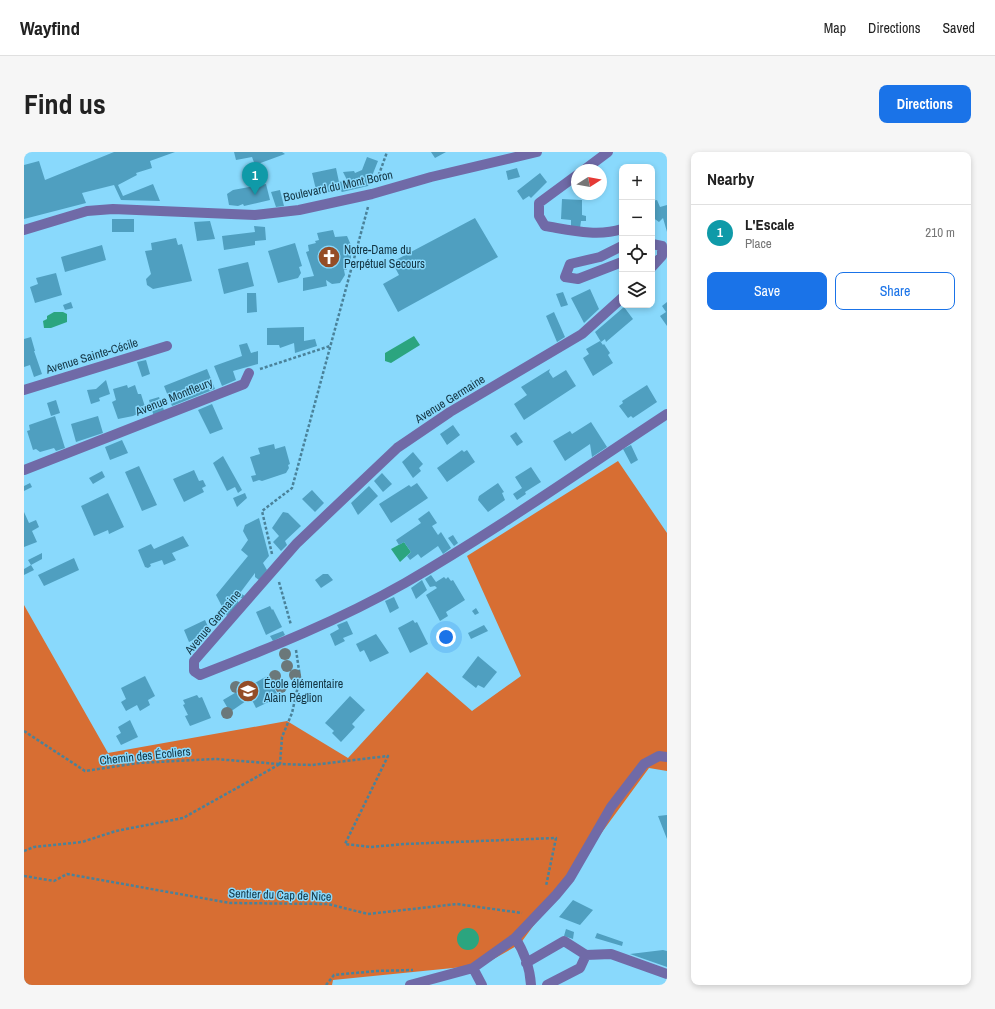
<!DOCTYPE html>
<html lang="en">
<head>
<meta charset="utf-8">
<style>
  body { margin:0; font-family:"Archivo Narrow",sans-serif; background:#f6f6f6; color:#222 }
  .controls { position:absolute; right:12px; top:12px; display:grid; overflow:hidden; border-radius:8px; box-shadow:0 2px 6px #0003 }
  .controls button { width:36px; height:36px; display:grid; place-items:center; padding:0; border:0; border-bottom:1px solid #e0e0e0; background:#fff; color:#222; font:20px sans-serif }
  .compass { position:absolute; left:547px; top:12px; width:36px; height:36px; border-radius:50%; background:#fff; box-shadow:0 2px 6px #0003; rotate:79deg }
  .you { position:absolute; left:422px; top:485px; width:14px; height:14px; margin:-10px; border:3px solid #fff; border-radius:50%; background:#1a73e8; box-shadow:0 0 0 6px #1a73e833 }
  .badge { display:grid; place-items:center; width:26px; height:26px; border-radius:50%; background:#1a73e8; color:#fff; font-size:13px; font-weight:700 }
  .pin { position:absolute; translate:-50% -33px; filter:drop-shadow(0 1px 2px #0008) }
  .pin::after { content:''; position:absolute; top:21px; width:14px; height:12px; background:inherit; clip-path:polygon(0 0,100% 0,50% 100%) }
  .list { margin:0; padding:0; list-style:none }
  h2 { display:flex; justify-content:space-between; align-items:center; height:52px; margin:0; padding:0 16px; font-size:17px }
  h2 small { font-size:13px; font-weight:400; color:#767676 }
  .list li { display:grid; grid-template-columns:26px 1fr auto; gap:12px; align-items:center; box-sizing:border-box; height:56px; padding:0 16px; border-top:1px solid #e0e0e0 }
  .list b { display:block; font-size:15px; white-space:nowrap }
  .list p { margin:0; font-size:13px; white-space:nowrap; color:#767676 }
  .list em { font-size:13px; font-style:normal; color:#767676 }
  .actions { display:flex; gap:8px; padding:12px 16px }
  .actions a { flex:1; padding:9px 0; border:1px solid #1a73e8; border-radius:8px; text-align:center; font-size:14px; color:#1a73e8 }
  .actions .main { background:#1a73e8; color:#fff }
  .icon { flex:none; width:22px; height:22px; fill:none; stroke:currentColor; stroke-width:2; stroke-linecap:round; stroke-linejoin:round }
  .map { position:relative; flex:none; width:643px; height:833px; overflow:hidden; border-radius:8px }
  header { display:flex; align-items:center; gap:24px; box-sizing:border-box; height:56px; padding:0 20px; background:#fff; border-bottom:1px solid #e0e0e0 }
  header strong { font-size:19px }
  nav { display:flex; gap:22px; margin-inline-start:auto; font-size:14px }
  .intro { display:flex; align-items:center; justify-content:space-between; box-sizing:border-box; height:96px; padding:0 24px }
  h1 { margin:0; font-size:28px }
  .button { padding:10px 18px; border-radius:8px; background:#1a73e8; color:#fff; font-size:14px; font-weight:700 }
  main { display:flex; gap:24px; padding:0 24px }
  aside { flex:1; background:#fff; border-radius:8px; box-shadow:0 2px 6px #0003 }
  .map>svg:first-child { display:block }
</style>
</head>
<body>
<header>
<strong>Wayfind</strong>
<nav><a>Map</a><a>Directions</a><a>Saved</a></nav>
</header>
<div class="intro"><h1>Find us</h1><a class="button">Directions</a></div>
<main>
<div class="map">
<svg width="643" height="833" viewBox="0 0 643 833">
  <rect width="100%" height="100%" fill="#89d9fc"/>
  <path fill="#d76e33" d="M594,309L643,381V619L625,616L496,792L459,813L309,828L308,833H0V453L84,601L263,569L324,606L403,520L448,559L497,524L443,404Z"/>
  <path fill="#2ba57f" d="M30,160H39L43,162V170L27,176H20L19,169L23,167V164Z
    M390,184L396,193L367,211L361,209V201Z
    M380,390L387,400L376,410L367,397Z
    M433 787a11 11 0 1 1 22 0a11 11 0 1 1-22 0Z"/>
  <path fill="#4f9fc0" d="M90,0H151L126,9L128,16L112,21L113,23L94,33L99,44L129,32L136,49L97,48L90,33L58,41L62,51L0,67V13L15,9L21,28Z
    M210,0H258L261,2L231,13L228,5L212,8Z
    M407,0H422L411,6Z
    M343,5L354,9L344,34L318,40L316,38L293,42L288,21L312,16L315,30L323,28L319,20L330,19L331,21L338,18Z
    M493,16L496,25L484,28L482,19Z
    M516,21L523,30L507,46L505,44L499,48L493,39Z
    M242,32L246,48L220,54L219,52L214,54L205,53L203,42L209,38Z
    M256,38L260,54L252,55L247,40Z
    M538,47L558,48V63L562,64V69H557L556,76L547,75V68L537,67Z
    M633,48L636,55L643,53V80L639,66L635,70L628,65V49Z
    M451,66L474,105L374,160L359,132L375,123L368,110Z
    M88,67H110V80H88Z
    M186,69L191,87L173,89L170,70Z
    M230,74L241,75L242,88L231,89V93L200,98L198,84L231,80Z
    M309,78L311,85L323,84L330,100L327,101V108L320,110L323,118H320L321,123L316,131L308,132L302,128L303,134L279,139V126L290,124L282,100L285,99L284,93L292,91L291,89L295,88L293,81Z
    M152,86L154,93L158,92L168,129L129,137L123,133L122,127L127,122L121,99L128,98L127,91Z
    M271,91L278,114L275,115L277,121L274,126L254,131L244,99Z
    M78,93L82,108L41,120L37,105Z
    M224,110L230,134L200,142L194,117Z
    M32,121L38,143L11,151L6,135L14,132L12,126Z
    M566,137L575,157L560,171L547,146Z
    M539,140L544,153L537,155L532,142Z
    M223,141H232L233,160L223,161Z
    M47,150L49,156L41,158L39,153Z
    M643,150V174L636,164L642,160L638,154Z
    M600,155L609,167L582,190L581,187L577,190L571,180Z
    M530,160L541,185L533,190L522,164Z
    M280,175V189L291,187L293,194L271,201L270,191L256,196L255,193H243V176Z
    M7,185L11,199H10L18,222L10,225L6,213L0,215V187Z
    M576,189L579,193L580,192L586,201L584,203L589,211L569,224L559,206L565,202L562,197Z
    M223,191L227,201L234,199V212L209,219L212,228L198,234L190,214L218,204L215,193Z
    M122,208L126,222L118,225L113,210Z
    M183,217L191,237L148,254L140,234Z
    M526,217L525,220L529,226L542,218L552,234L500,268L490,252L503,243L497,235Z
    M82,228L86,242L75,246L76,249L67,252L63,238L72,237Z
    M103,233L104,236L111,233L114,242H117L122,258L109,264L94,267L88,250L92,248L89,237Z
    M623,233L633,250L609,266L607,264L604,266L595,254L599,251L598,249Z
    M135,245L141,261L130,265L125,248Z
    M32,248L36,261L27,264L23,251Z
    M188,252L199,277L186,282L174,258Z
    M31,264L41,296L32,299L30,296L16,300L12,297L9,298L3,279L6,278L5,273Z
    M74,264L79,281L52,290L47,272Z
    M567,270L583,295L568,305L566,292L541,309L529,289L546,279L548,282Z
    M429,273L436,283L423,293L416,282Z
    M492,280L499,290L493,294L486,284Z
    M98,288L104,301L86,308L81,295Z
    M250,292L251,297L261,294L266,312L264,313L265,316L262,321L238,329L235,328L229,330L227,324L232,323L226,305L236,302L234,296Z
    M607,293L614,308L607,312L599,297Z
    M438,298L440,300L443,298L451,310L423,330L413,316Z
    M389,300L399,312L395,316L397,319L389,326L378,310Z
    M199,304L218,338L214,341L211,335L203,339L189,311Z
    M115,314L133,353L118,359L101,320Z
    M507,315L517,330L501,340L502,342L493,348L489,342L498,336L491,325Z
    M170,318L175,329L179,328L182,334L178,336L180,340L160,350L149,327Z
    M78,319L81,325L69,332L65,326Z
    M358,321L368,332L359,340L350,329Z
    M6,331L8,335L0,339V334Z
    M393,331L404,346L367,371L355,352L385,333L387,335Z
    M474,331L480,340L478,341L481,348L464,360L454,348L455,344Z
    M345,334L354,344L334,363L327,351Z
    M288,338L300,351L291,360L278,347Z
    M84,341L100,375L85,382L84,378L70,384L57,354Z
    M221,341L223,346L213,355L209,346Z
    M405,359L413,371L408,374L414,383L417,380L427,396L419,402L414,394L397,406L394,402L386,408L383,404L387,400L380,390L375,393L372,388L397,371L394,367Z
    M0,360L5,371L12,368L15,375L8,379L13,390L0,395Z
    M259,360L264,361L277,374L261,389L263,393L257,399L249,390L255,384L248,376Z
    M235,366L245,404L239,411L243,418L235,428L231,425V421L216,441L221,444L219,447L214,444L212,447L216,452L204,466L192,443L224,404L217,398L224,388L219,379L221,373Z
    M429,383L434,391L430,394L424,386Z
    M159,384L165,394L148,401L152,408L140,413L138,408L126,412L127,414L124,416L121,415L114,398L127,392L130,397Z
    M18,401V407L7,413L4,408Z
    M50,406L55,418L20,434L14,423Z
    M7,413L10,418L0,423V417Z
    M299,422H304L309,428L297,436L291,428Z
    M407,423L412,430L420,425L422,427L424,425L427,429L429,428L441,448L422,460L424,464L416,469L402,443L413,436L411,434L406,435L401,427Z
    M398,428L403,438L392,447L387,436Z
    M370,445L375,456L366,461L361,449Z
    M246,454L248,458L249,457L258,475L242,483L232,460Z
    M452,456L455,461L451,463L448,459Z
    M181,468L186,479L165,490L160,478Z
    M389,468L391,471L393,470L404,492L386,501L374,476Z
    M323,469L329,482L319,486L321,489L311,494L306,482L315,477L313,473Z
    M460,473L464,479L447,487L444,481Z
    M259,479L261,483L249,489L246,484Z
    M352,482L365,501L346,510L340,498L336,500L332,492Z
    M454,504L473,520L460,536L454,533L452,536L438,525Z
    M121,524L131,544L124,548L126,553L116,559L113,553L102,559L97,550L102,547L97,536Z
    M243,524L255,545L232,556L222,536Z
    M216,538L222,549L206,560L199,548Z
    M173,543L175,546L178,545L187,566L166,574L161,564L164,563L159,553L161,552L159,548Z
    M326,544L341,558L328,572L331,575L317,590L308,581L310,579L301,571Z
    M106,568L114,585L97,593L92,584L97,581L94,575Z
    M643,663V687L634,664Z
    M549,748L569,758L556,773L535,765Z
    M542,777L550,780L549,787L540,784Z
    M573,781L599,790L598,794L571,786Z
    M639,798L643,799V815L606,802Z"/>
  <g fill="none" stroke-linecap="round" stroke-linejoin="round">
    <path stroke="#4a829a" stroke-width="2.5" stroke-dasharray="3 2" stroke-linecap="butt" d="M353,28L363,0
      M236,217L306,194
      M248,402L238,359L268,336L344,55
      M255,430L267,473
      M272,498L276,525L268,561L258,585L256,612L288,613L364,604L321,692L347,695L381,692L532,686L522,734
      M0,579L61,619L114,611L191,607L255,612
      M0,699L10,695L58,690L92,679L159,666L256,612
      M0,724L30,729L43,722L206,751L304,752L344,762L433,752L498,761
      M302,833L310,823L352,819L389,818"/>
    <path stroke="#706aa7" stroke-width="10" d="M560,18L584,0
      M553,23L515,51V64L521,74C546,78 573,85 598,77
      M0,78L63,59L89,57L231,63L275,58L348,42L407,25L513,0
      M628,92L638,94V104L628,115
      M598,94L576,105L546,112L541,125L554,127L598,110
      M598,146L558,182L426,260L373,296L273,391L170,509V519L176,523C246,496 316,468 381,431C471,379 556,319 643,262
      M0,238L143,194
      M0,318L220,232L225,221
      M491,786C500,799 506,817 507,833
      M502,811L540,789L562,803
      M449,816L458,833
      M386,833L449,816L491,786L532,743L546,726L587,655L620,612L635,604L643,605
      M523,833L556,816L562,803L587,802L643,822"/>
  </g>
  <g fill="#6b787a">
    <circle cx="261" cy="502" r="6"/>
    <circle cx="263" cy="514" r="6"/>
    <circle cx="271" cy="523" r="6"/>
    <circle cx="251" cy="524" r="6"/>
    <circle cx="212" cy="535" r="6"/>
    <circle cx="257" cy="535" r="6"/>
    <circle cx="203" cy="561" r="6"/>
  </g>
  <defs>
    <g id="church-disc" transform="scale(1.15)"><circle r="9.5" fill="#944d27" stroke="#89d9fc"/><path d="M-1.2-6h2.4v3.5h3.3v2.4h-3.3V6h-2.4V-.1h-3.3v-2.4h3.3Z" fill="#fff"/></g>
    <g id="school-disc" transform="scale(1.15)"><circle r="9.5" fill="#944d27" stroke="#89d9fc"/><path d="M0-5L7-2L0 1L-7-2ZM-4 1L0 2.5L4 1V4Q0 6-4 4Z" fill="#fff"/></g>
  </defs>
  <g fill-rule="evenodd">
    <use href="#church-disc" x="305" y="105"/>
    <use href="#school-disc" x="224" y="539"/>
  </g>
  <g text-anchor="middle" stroke-width="3" stroke-linejoin="round" paint-order="stroke">
    <g font-size="12" fill="#133543" stroke="#89d9fc">
      <text transform="translate(314 34) rotate(-12)" y="4">Boulevard du Mont Boron</text>
      <text transform="translate(68 204) rotate(-17)" y="4">Avenue Sainte-Cécile</text>
      <text transform="translate(150 245) rotate(-22)" y="4">Avenue Montfleury</text>
      <text transform="translate(426 247) rotate(-32)" y="4">Avenue Germaine</text>
      <text transform="translate(189 470) rotate(-50)" y="4">Avenue Germaine</text>
      <text transform="translate(121 604) rotate(-6)" y="4">Chemin des Écoliers</text>
      <text transform="translate(256 743) rotate(2)" y="4">Sentier du Cap de Nice</text>
    </g>
    <g font-size="12" fill="#133543" stroke="#89d9fc" text-anchor="start">
      <text x="320" y="102">Notre-Dame du<tspan x="320" dy="14">Perpétuel Secours</tspan></text>
      <text x="240" y="536">École élémentaire<tspan x="240" dy="14">Alain Péglion</tspan></text>
    </g>
  </g>
</svg>
<div class="controls">
<button>+</button>
<button>−</button>
<button><svg class="icon" aria-label="locate" viewBox="0 0 24 24"><circle cx="12" cy="12" r="6"/><path d="M12 2v4M12 18v4M2 12h4M18 12h4"/></svg></button>
<button><svg class="icon" aria-label="layers" viewBox="0 0 24 24"><path d="M12 4l9 5-9 5-9-5zM3 14l9 5 9-5"/></svg></button>
</div>
<svg class="compass" viewBox="-18 -18 36 36"><path d="M0-13l5 13h-10z" fill="#e53935"/><path d="M0 13l5-13h-10z" fill="#767676"/></svg>
<div class="you"></div>
<div class="pin badge" style="left:231px;top:43px;background:#0f9aa8">1</div>
</div>
<aside>
<h2>Nearby<small></small></h2>
<ul class="list">
<li><span class="badge" style="background:#0f9aa8">1</span><div><b>L'Escale</b><p>Place</p></div><em>210 m</em></li>
</ul>
<div class="actions"><a class="main">Save</a><a>Share</a></div>
</aside>
</main>
</body>
</html>
